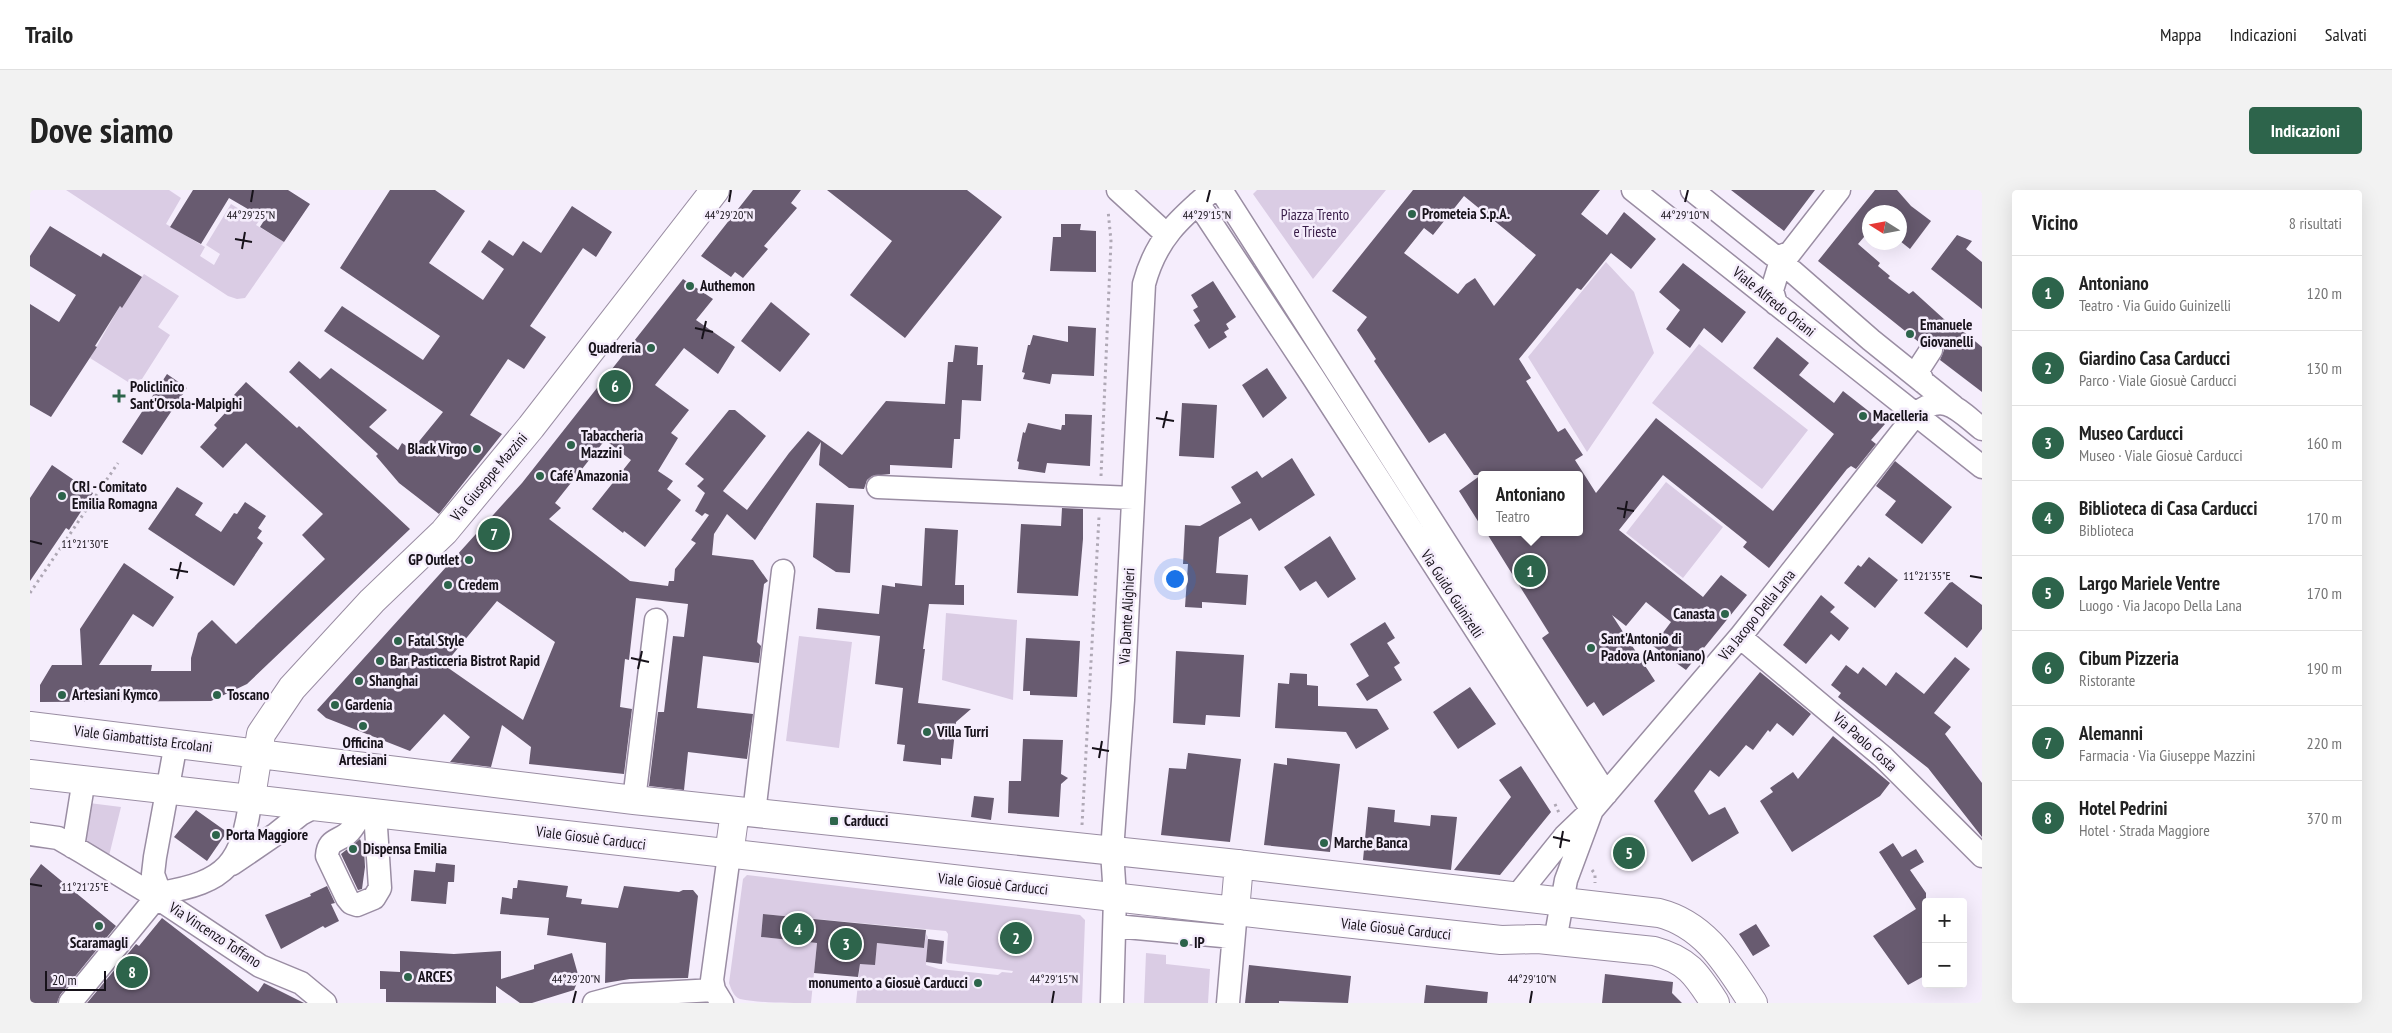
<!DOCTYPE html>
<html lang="it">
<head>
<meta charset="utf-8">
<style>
  body { margin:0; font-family:"PT Sans Narrow",sans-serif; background:#f2f2f2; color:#222 }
  .controls { position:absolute; right:15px; bottom:15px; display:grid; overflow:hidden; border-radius:5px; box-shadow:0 5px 20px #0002 }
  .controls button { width:45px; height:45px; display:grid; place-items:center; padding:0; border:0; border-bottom:1px solid #e0e0e0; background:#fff; color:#222; font:25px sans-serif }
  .compass { position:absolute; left:1832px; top:15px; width:45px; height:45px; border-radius:50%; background:#fff; box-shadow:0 5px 20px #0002; rotate:281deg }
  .scale { position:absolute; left:15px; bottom:12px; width:61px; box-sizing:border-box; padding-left:5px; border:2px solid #17121a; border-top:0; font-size:14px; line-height:18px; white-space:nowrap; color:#17121a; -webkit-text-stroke:4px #f5edfc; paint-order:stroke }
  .you { position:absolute; left:1144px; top:388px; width:18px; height:18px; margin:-12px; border:4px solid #fff; border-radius:50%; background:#1a73e8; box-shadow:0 0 0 8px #1a73e833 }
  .badge { display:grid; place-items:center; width:32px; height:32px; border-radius:50%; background:#2d644b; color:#fff; font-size:16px; font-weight:700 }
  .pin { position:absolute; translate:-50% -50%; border:2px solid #fff; box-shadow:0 1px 5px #0006 }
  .popup { position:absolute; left:1448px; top:281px; width:105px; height:65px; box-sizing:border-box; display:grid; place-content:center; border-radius:5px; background:#fff; filter:drop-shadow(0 1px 4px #0005); font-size:16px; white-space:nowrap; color:#767676 }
  .popup b { font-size:19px; color:#222 }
  .popup::after { content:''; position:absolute; left:50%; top:100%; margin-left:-10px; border:10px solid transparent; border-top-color:#fff }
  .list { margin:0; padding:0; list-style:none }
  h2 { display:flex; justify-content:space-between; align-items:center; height:65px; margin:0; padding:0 20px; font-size:21px }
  h2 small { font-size:16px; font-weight:400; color:#767676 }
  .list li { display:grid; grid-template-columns:32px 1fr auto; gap:15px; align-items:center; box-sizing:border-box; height:75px; padding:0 20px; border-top:1px solid #e0e0e0 }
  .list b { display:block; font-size:19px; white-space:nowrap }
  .list p { margin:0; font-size:16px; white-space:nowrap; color:#767676 }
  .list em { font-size:16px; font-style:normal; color:#767676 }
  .map { position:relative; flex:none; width:1952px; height:813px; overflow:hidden; border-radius:5px }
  header { display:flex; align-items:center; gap:30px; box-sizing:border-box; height:70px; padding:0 25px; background:#fff; border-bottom:1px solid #e0e0e0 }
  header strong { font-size:24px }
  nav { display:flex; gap:28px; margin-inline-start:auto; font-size:18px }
  .intro { display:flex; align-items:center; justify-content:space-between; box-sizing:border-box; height:120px; padding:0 30px }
  h1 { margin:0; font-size:35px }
  .button { padding:12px 22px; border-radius:5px; background:#2d644b; color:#fff; font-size:18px; font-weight:700 }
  main { display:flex; gap:30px; padding:0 30px }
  aside { flex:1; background:#fff; border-radius:5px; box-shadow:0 5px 20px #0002 }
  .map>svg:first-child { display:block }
</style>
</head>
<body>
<header>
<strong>Trailo</strong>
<nav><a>Mappa</a><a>Indicazioni</a><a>Salvati</a></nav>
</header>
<div class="intro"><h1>Dove siamo</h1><a class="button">Indicazioni</a></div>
<main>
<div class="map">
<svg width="1952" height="813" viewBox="0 0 1952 813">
  <rect width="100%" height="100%" fill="#f5edfc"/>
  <path fill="#dacce4" d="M36,0H139L151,8L136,34L175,57L170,66L184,75L190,64L176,55L201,14L229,31L226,35L254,52L215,108L207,109L198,106Z
    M1227,0H1356L1283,89L1223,4Z
    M1576,72L1604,102L1624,163L1557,262L1498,167Z
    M114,84L149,106L128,137L140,145L112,189L98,192L60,168L90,116L92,117Z
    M1669,154L1778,240L1732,299L1622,213Z
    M1636,292L1693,337L1653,388L1596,343Z
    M916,423L987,430L983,510L912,490Z
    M769,446L822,452L809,558L756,551Z
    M59,613L91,617L78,670L52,655Z
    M717,685L1050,725L1055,730L1052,813H826L830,774L847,753L894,758L896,744L898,747L896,775L909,779L968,785L972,782L982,783L983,781L918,773L916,771L918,744L916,741L733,724L731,747L787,753L781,813C761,813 729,813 710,809C704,807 701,799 699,793L713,689Z
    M1116,763L1136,765V774L1180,779L1178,813H1114Z"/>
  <path fill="#685b70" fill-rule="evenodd" d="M163,0H258L280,14L254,52L230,37L235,29L199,8L171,54L140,37Z
    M360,0H405L435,21L399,73L453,110L474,79L451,62L459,50L483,66L493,51L511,63L542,16L582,42L566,67L553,58L500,136L516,147L494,179L478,169L440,225L472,244L409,324L369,293L346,266L348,264L259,182L269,171L290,189L301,178L357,220L339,237L368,260L372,253L382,260L413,222L294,141L312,116L393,170L410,146L310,78Z
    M723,0H771L761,13L767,18L734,56L738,59L713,88L705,82L701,87L671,66Z
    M797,0H937L972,27L875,148L820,105L862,51Z
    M1383,0H1570L1551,24L1577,45L1594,22L1626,49L1601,79L1581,63L1551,100L1547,98L1489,169L1501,188L1496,191L1528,242L1535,238L1553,265L1545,270L1566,303L1626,228L1743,321L1804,244L1723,178L1747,147L1779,173L1769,185L1804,213L1813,201L1855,234L1841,250L1846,254L1826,279L1821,276L1817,279L1739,378L1713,357L1717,352L1633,285L1589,340L1673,407L1691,385L1717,405L1656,480L1623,456L1641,432L1616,412L1596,436L1582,425L1625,491L1573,526L1564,512L1557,517L1512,448L1519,443L1456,342H1549V285H1444L1415,243L1399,253L1344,171L1346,169L1327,140L1337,127L1302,101ZM1434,6L1506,65L1464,116L1445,88L1436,94L1428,104L1374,63L1394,38L1403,45Z
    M1701,0H1785L1754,41Z
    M1845,0H1867L1881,16L1901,31L1880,59L1870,51V22H1840V40L1828,54L1850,73L1848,76L1860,86L1858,88L1879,104L1883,101L1926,140L1928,137L1952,157V202L1910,170L1914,160L1909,149L1901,147L1890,153L1788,71Z
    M1031,34H1051L1050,40L1066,41V82L1020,81L1023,47H1031Z
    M20,36L71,67L73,63L112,87L92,118L90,116L65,156L67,157L21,227L0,215V114L29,132L46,105L0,76V66Z
    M1927,45L1942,51L1936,59L1952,72V119L1901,79Z
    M1653,73L1716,122L1692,153L1674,138L1660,158L1636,139L1650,120L1629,102Z
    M653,89L683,109L666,130L705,157L688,184L654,158L625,195L659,220L641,243L648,248L628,281L643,291L637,299L651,310L615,357L594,341L593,343L562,319L601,270L575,250L525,313L531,318L519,329L600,391L638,396L639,391H644L645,379L666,353L661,350L679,325L675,323L672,326L665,321L675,303L667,296L674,289L655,274L699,220H705L736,246L693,301L717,320L759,263L778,241L812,265L856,211L915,214L918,172H923L925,155L948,157L947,175H953L951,211L932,210L930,249H924L922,278L860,275V284L842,286L837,290L834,299L819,298L789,275L791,252L725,350L697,324L684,344L682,365L723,370L738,391L734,394L727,452L731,456L729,473L673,466L667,518L723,524L717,569L658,562L654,600L619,596L628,522H634L643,446L654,447L658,414L606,408L599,470L595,469L590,517L602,519L594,584L499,574L501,557L472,535L461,577L420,572L440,547L414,524L380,561L296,528L287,520L492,293ZM467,411L525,452L493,530L414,475Z
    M1183,91L1206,127L1196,134L1199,139L1194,142L1197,147L1179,159L1164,135L1170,131L1163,120L1168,117L1161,105Z
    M741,112L780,144L750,182L711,151Z
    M1038,136L1066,138L1064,186L1022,184L1020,194L993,189L995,183L992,182L998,155H1000L1003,145L1038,152Z
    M1237,178L1257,208L1233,228L1212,195Z
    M137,184L157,198L112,265L92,252Z
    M216,192L267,238L269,236L380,339L217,494L181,511L10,512V495L22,475H52L50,439L94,373L144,407L123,437L103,424L69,475H122L121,481H161V468L168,443L182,430L206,454L295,369L272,345L293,324L216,253L193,278L170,257L187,238L184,235L208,209L204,205Z
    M1152,213L1187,215L1184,268L1149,266Z
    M1035,224L1062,225L1060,276L1017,273L1015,283L988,279L989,272L987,271L993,242L995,243L998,233L1031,240L1032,235H1035Z
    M1262,268L1285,305L1229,341L1221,328L1189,347L1186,383L1218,385L1216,415L1172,412V418L1155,417L1158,374H1153L1155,335L1170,336L1211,313L1201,297L1227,281L1232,288Z
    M1865,271L1922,317L1892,354L1855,325L1866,311L1846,296Z
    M22,275L63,303L39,340L36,338L0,391V308Z
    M1451,285V336L1429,301Z
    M147,297L173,313L165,325L191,342L204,323L207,324L215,312L236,326L228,338L232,341L227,348L233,353L204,396L118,339Z
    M786,313L824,315L820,383L806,382L783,367Z
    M1032,318L1053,319V349L1048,406L987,403L991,334L1031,336Z
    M895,338L928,340L925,395H934V415L899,414L893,459H895L888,513L941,519L926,532L922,569L911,568V575L873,571L875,555L867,554L873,498L845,494L850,446L786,439L788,418L849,424L852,395L865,397V393L892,396Z
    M1300,346L1326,389L1298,408L1286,391L1270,401L1254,377Z
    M1839,367L1868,390L1845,418L1814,393L1828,375L1831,377Z
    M1921,391L1952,415V439L1937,458L1894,423Z
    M1791,405L1805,417L1800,422L1819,438L1809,451L1801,444L1776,474L1753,455Z
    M1355,432L1365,448L1357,453L1370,473L1364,477L1372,490L1337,511L1326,494L1339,486L1320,454Z
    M996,448L1050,451L1047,507L1000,505V501H993Z
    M1146,461L1214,465L1210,527L1176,525L1175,535L1143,533Z
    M1925,467L1940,479L1904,523L1921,537L1915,544L1952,593V647L1898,578L1808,507L1811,503L1801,495L1816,475L1828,484L1833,477L1856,496L1866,482L1894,504Z
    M1730,482L1781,524L1763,546L1747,533L1740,542L1738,540L1723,560L1716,555L1689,587L1680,580L1664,601L1679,625L1695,617L1709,643L1662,672L1624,611Z
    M1260,483L1277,484V495L1288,496V516L1347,519L1359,539L1326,559L1316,542L1245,538L1248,493L1259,494Z
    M1440,497L1466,534L1428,559L1403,522Z
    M1803,546L1860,593L1850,606L1762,662L1730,611L1743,602L1740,598L1763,582L1768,589Z
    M993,549L1033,550L1031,584L1038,588L1031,594L1029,627L978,623L979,591H991Z
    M1158,563L1211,569L1200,652L1131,645L1139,578L1156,579Z
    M1257,568L1310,574L1300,662L1234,655L1244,573L1257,575Z
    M1491,576L1521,622L1470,685L1424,680L1481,607L1469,590Z
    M944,606L964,608L961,630L941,627Z
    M1338,617L1365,620L1364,632L1400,636L1401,625L1427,627L1421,680L1333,670Z
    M166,620L197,642L177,671L144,647Z
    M330,649L334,659L335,677L332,699L328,700L311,664Z
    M1863,653L1872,667L1886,659L1894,672L1880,680L1896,703V785L1878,795L1843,746L1886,719L1849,662Z
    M406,673L425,675L424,692H418L416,714L381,711L384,680L405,682Z
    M11,674L86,736L30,805L27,813H0V689Z
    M488,690L538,696L536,707L552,709L551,714L588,718L594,696L649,702L653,700H663L668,706L658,788L600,789L575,793L576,753L517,745L519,728L470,724L472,707L482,709L483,698H487Z
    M297,696L305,713L301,714L309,731L295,738L293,736L251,759L235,725L281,706L280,704Z
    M733,724L896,740L894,758L847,753L845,775L830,774L828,787L784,783L787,753L731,747Z
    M132,728L228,802L234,793L274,813H57L106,754L109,756Z
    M1726,734L1740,756L1723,766L1709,744Z
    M898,749L914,751L912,774L896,772Z
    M370,761L424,764L471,761V789L504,779V775L542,763L549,788L544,800L502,813H490L466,796V813L356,812V799H350V781L370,782Z
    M1219,775L1321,786L1318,813L1249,811V813H1215Z
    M1575,784L1643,792L1642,803L1652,813H1572Z
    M1396,795L1458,802L1457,813H1394Z"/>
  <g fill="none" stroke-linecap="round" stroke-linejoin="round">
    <g stroke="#9a8da3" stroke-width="25">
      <path id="minor" d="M1088,0L1136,44
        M1191,0L1576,604
        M1603,0L1952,277
        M1662,0L1743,65L1749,67L1759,63
        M1168,13L1283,187L1562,620L1535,646L1486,707
        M1762,81L1841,150L1923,216
        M1746,114L1742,100L1749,77L1809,0
        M1893,192L1888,180L1901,160
        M848,297L1103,308
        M1710,447L1853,567L1952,666
        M604,610L626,430
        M333,621C328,628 324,638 317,644C306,652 298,650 297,666L317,708L321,713L327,715L344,708L350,698L345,622
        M724,623L753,381
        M0,644L28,648L52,662L126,707L230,776L271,793L295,813
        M43,657L54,589
        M202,674L246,644L271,624L288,615
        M130,703L123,684L125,667L146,553
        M130,703C197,692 212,674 221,607
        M1085,736L1203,747
        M1525,751L1536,690L1562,620L1710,447L1886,224C1914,200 1929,221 1952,239
        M40,813L130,703
        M564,813L594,805L684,800
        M692,813L684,800L682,790L699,665
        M1082,813L1085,707L1082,661L1093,510L1114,94C1126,49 1149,29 1183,0
        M1198,813L1205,732"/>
    </g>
    <g stroke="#9a8da3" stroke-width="30">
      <path id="major" d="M0,536L604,610L1207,674L1629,723C1676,735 1698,775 1723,813
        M0,584L1250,726L1471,750L1508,749L1624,761C1658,770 1667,785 1685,813
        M221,607L231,544L262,498L342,411L414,342L501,237L685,0
        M699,665L705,621
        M1205,721L1209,674"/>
    </g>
    <path stroke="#afa8b5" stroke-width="3" stroke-dasharray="2.5 4" stroke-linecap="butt" d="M1071,286L1081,51L1078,20
      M0,403L88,273
      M1525,614L1529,623
      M1052,635L1069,327
      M1562,680L1565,684V693"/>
    <use href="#minor" stroke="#fff" stroke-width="22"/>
    <use href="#major" stroke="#fff" stroke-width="28"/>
  </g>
  <path fill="none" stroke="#17121a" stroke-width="2" d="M221,12L223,0M699,12L701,0M1177,12L1180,0M1655,12L1658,0M205,49L222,52M212,59L215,42M665,138L683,142M672,149L676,131M1126,228L1144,231M1133,238L1137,221M1587,318L1604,321M1594,328L1597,311M0,351L12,354M140,379L158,382M1940,386L1952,388M147,389L151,372M601,468L619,472M608,479L612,461M1062,558L1079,561M1069,568L1072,551M1523,647L1540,651M1530,658L1533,641M0,694L12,696M543,813L546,801M1022,813L1024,801M1500,813L1502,801"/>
  <g fill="#2d644b" stroke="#f5edfc" stroke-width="2">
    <circle cx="1382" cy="24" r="5"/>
    <circle cx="660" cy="96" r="5"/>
    <circle cx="1880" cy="144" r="5"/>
    <circle cx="621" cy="158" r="5"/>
    <path d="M86.5 198.5h5v5h5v5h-5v5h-5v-5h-5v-5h5z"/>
    <circle cx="1833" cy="226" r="5"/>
    <circle cx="541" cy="255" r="5"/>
    <circle cx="447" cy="259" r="5"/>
    <circle cx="510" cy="286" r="5"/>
    <circle cx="32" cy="306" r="5"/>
    <circle cx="439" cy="370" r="5"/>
    <circle cx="418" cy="395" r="5"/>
    <circle cx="1695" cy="424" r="5"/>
    <circle cx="368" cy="451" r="5"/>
    <circle cx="1561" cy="458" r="5"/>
    <circle cx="350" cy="471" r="5"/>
    <circle cx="329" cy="491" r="5"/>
    <circle cx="32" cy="505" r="5"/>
    <circle cx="187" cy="505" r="5"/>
    <circle cx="305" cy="515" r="5"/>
    <circle cx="333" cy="536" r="5"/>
    <circle cx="897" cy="542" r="5"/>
    <rect x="799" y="626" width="10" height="10" rx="2.5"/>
    <circle cx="186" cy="645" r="5"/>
    <circle cx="1294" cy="653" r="5"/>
    <circle cx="323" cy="659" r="5"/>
    <circle cx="69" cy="736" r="5"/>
    <circle cx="1154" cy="753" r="5"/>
    <circle cx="378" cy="787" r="5"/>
    <circle cx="948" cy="793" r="5"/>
  </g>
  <g text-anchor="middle" stroke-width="5" stroke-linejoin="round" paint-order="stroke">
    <g font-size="15" font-weight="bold" fill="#17121a" stroke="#f5edfc" text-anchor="start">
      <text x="1392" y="29">Prometeia S.p.A.</text>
      <text x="670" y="101">Authemon</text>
      <text x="1890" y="140">Emanuele<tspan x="1890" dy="17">Giovanelli</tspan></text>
      <text x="611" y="163" text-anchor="end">Quadreria</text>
      <text x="100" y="202">Policlinico<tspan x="100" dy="17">Sant'Orsola-Malpighi</tspan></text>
      <text x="1843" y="231">Macelleria</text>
      <text x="551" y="251">Tabaccheria<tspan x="551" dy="17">Mazzini</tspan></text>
      <text x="437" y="264" text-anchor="end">Black Virgo</text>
      <text x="520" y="291">Café Amazonia</text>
      <text x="42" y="302">CRI - Comitato<tspan x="42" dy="17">Emilia Romagna</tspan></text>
      <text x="429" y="375" text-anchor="end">GP Outlet</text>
      <text x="428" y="400">Credem</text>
      <text x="1685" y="429" text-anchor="end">Canasta</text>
      <text x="1571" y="454">Sant'Antonio di<tspan x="1571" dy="17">Padova (Antoniano)</tspan></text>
      <text x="378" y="456">Fatal Style</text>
      <text x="360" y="476">Bar Pasticceria Bistrot Rapid</text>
      <text x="339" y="496">Shanghai</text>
      <text x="42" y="510">Artesiani Kymco</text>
      <text x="197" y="510">Toscano</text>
      <text x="315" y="520">Gardenia</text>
      <text x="907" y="547">Villa Turri</text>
      <text x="333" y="558" text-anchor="middle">Officina<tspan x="333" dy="17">Artesiani</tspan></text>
      <text x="814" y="636">Carducci</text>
      <text x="196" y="650">Porta Maggiore</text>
      <text x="1304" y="658">Marche Banca</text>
      <text x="333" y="664">Dispensa Emilia</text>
      <text x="69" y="758" text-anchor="middle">Scaramagli</text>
      <text x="1164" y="758">IP</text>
      <text x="388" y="792">ARCES</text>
      <text x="938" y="798" text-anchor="end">monumento a Giosuè Carducci</text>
    </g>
    <g font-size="15" fill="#381d48" stroke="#f5edfc">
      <text x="1285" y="30">Piazza Trento<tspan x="1285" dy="17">e Trieste</tspan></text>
    </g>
    <g font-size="15" fill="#17121a" stroke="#f5edfc">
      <text transform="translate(1744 112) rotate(39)" y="5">Viale Alfredo Oriani</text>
      <text transform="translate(459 287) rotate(-50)" y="5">Via Giuseppe Mazzini</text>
      <text transform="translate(1422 404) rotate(57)" y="5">Via Guido Guinizelli</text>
      <text transform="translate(1727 425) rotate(-51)" y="5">Via Jacopo Della Lana</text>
      <text transform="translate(1097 426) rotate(-87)" y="5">Via Dante Alighieri</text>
      <text transform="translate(113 549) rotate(7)" y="5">Viale Giambattista Ercolani</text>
      <text transform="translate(1835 552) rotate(42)" y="5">Via Paolo Costa</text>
      <text transform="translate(561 648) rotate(7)" y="5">Viale Giosuè Carducci</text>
      <text transform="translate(963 694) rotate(6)" y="5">Viale Giosuè Carducci</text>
      <text transform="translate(1366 739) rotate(6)" y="5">Viale Giosuè Carducci</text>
      <text transform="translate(185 745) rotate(33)" y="5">Via Vincenzo Toffano</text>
    </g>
  </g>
  <g font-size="12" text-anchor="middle" fill="#17121a" stroke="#f5edfc" stroke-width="5" stroke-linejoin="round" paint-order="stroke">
    <text x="221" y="29">44°29'25"N</text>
    <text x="699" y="29">44°29'20"N</text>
    <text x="1177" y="29">44°29'15"N</text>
    <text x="1655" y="29">44°29'10"N</text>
    <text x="55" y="358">11°21'30"E</text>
    <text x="1897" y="390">11°21'35"E</text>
    <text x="55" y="701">11°21'25"E</text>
    <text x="546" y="793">44°29'20"N</text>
    <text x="1024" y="793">44°29'15"N</text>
    <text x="1502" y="793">44°29'10"N</text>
  </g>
</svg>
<div class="controls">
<button>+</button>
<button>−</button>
</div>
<svg class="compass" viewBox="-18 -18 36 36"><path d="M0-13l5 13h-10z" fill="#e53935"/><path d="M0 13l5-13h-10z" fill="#767676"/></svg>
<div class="scale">20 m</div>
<div class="you"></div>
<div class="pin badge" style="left:1500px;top:381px">1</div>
<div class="popup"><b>Antoniano</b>Teatro</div>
<div class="pin badge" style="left:986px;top:748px">2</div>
<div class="pin badge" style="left:816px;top:754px">3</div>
<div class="pin badge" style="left:768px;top:739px">4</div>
<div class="pin badge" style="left:1599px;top:663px">5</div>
<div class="pin badge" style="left:585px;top:196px">6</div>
<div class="pin badge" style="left:464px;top:344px">7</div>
<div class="pin badge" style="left:102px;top:782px">8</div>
</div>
<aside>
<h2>Vicino<small>8 risultati</small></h2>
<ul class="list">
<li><span class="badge">1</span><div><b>Antoniano</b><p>Teatro · Via Guido Guinizelli</p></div><em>120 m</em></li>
<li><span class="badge">2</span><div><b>Giardino Casa Carducci</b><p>Parco · Viale Giosuè Carducci</p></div><em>130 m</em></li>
<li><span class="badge">3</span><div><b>Museo Carducci</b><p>Museo · Viale Giosuè Carducci</p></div><em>160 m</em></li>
<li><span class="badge">4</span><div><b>Biblioteca di Casa Carducci</b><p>Biblioteca</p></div><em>170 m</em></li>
<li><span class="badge">5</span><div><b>Largo Mariele Ventre</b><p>Luogo · Via Jacopo Della Lana</p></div><em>170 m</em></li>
<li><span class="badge">6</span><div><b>Cibum Pizzeria</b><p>Ristorante</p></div><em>190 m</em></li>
<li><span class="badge">7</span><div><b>Alemanni</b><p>Farmacia · Via Giuseppe Mazzini</p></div><em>220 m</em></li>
<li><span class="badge">8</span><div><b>Hotel Pedrini</b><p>Hotel · Strada Maggiore</p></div><em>370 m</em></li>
</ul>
</aside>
</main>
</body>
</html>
